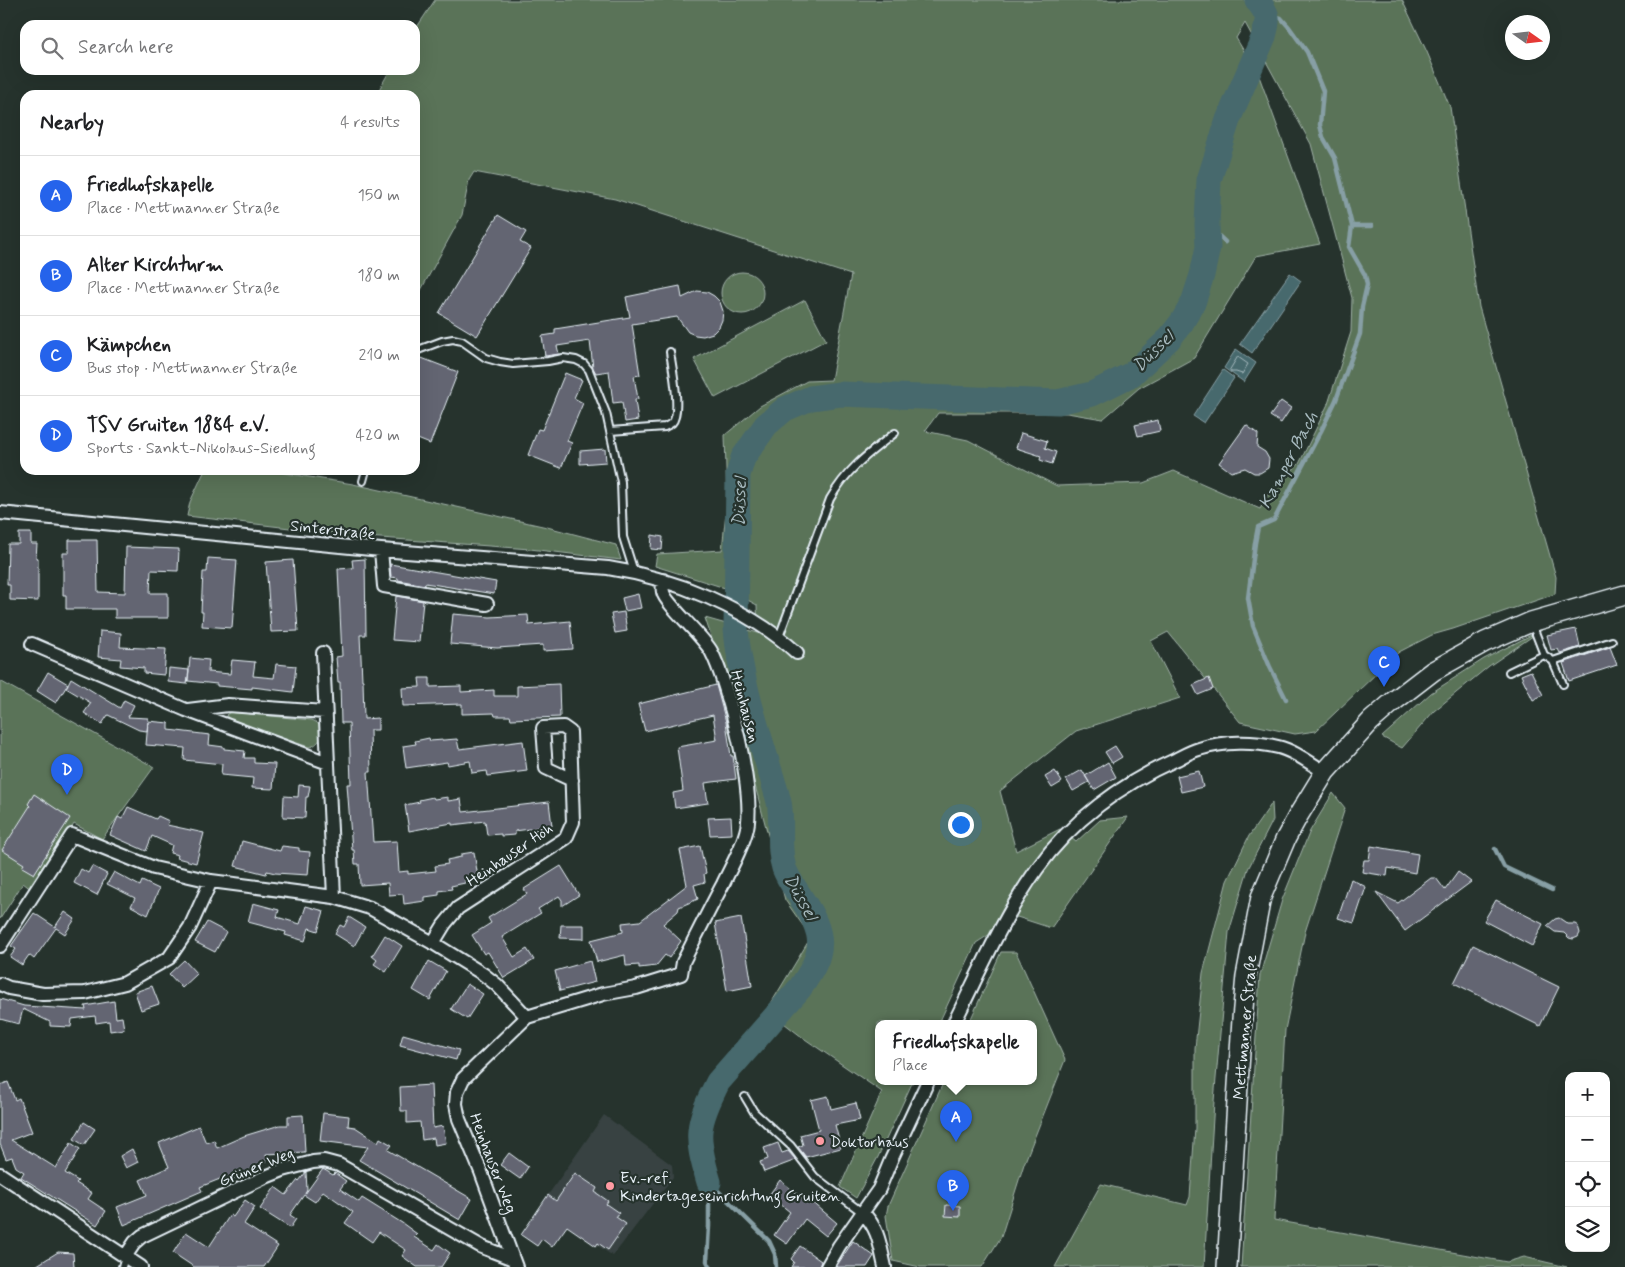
<!DOCTYPE html>
<html lang="en">
<head>
<meta charset="utf-8">
<style>
  body { margin:0; font-family:Mynerve,sans-serif; background:#f2f2f2; color:#202124 }
  .controls { position:absolute; right:15px; bottom:15px; display:grid; overflow:hidden; border-radius:10px; box-shadow:0 5px 20px #0002 }
  .controls button { width:45px; height:45px; display:grid; place-items:center; padding:0; border:0; border-bottom:1px solid #e0e0e0; background:#fff; color:#202124; font:25px sans-serif }
  .compass { position:absolute; left:1505px; top:15px; width:45px; height:45px; border-radius:50%; background:#fff; box-shadow:0 5px 20px #0002; rotate:104deg }
  .you { position:absolute; left:960px; top:824px; width:18px; height:18px; margin:-12px; border:4px solid #fff; border-radius:50%; background:#1a73e8; box-shadow:0 0 0 8px #1a73e833 }
  .badge { display:grid; place-items:center; width:32px; height:32px; border-radius:50%; background:#2563eb; color:#fff; font-size:16px; font-weight:700 }
  .pin { position:absolute; translate:-50% -41px; filter:drop-shadow(0 1px 2px #0008) }
  .pin::after { content:''; position:absolute; top:26px; width:18px; height:15px; background:inherit; clip-path:polygon(0 0,100% 0,50% 100%) }
  .popup { position:absolute; left:875px; top:1020px; width:162px; height:65px; box-sizing:border-box; display:grid; place-content:center; border-radius:10px; background:#fff; filter:drop-shadow(0 1px 4px #0005); font-size:16px; white-space:nowrap; color:#757577 }
  .popup b { font-size:19px; color:#202124 }
  .popup::after { content:''; position:absolute; left:50%; top:100%; margin-left:-10px; border:10px solid transparent; border-top-color:#fff }
  .list { margin:0; padding:0; list-style:none }
  h2 { display:flex; justify-content:space-between; align-items:center; height:65px; margin:0; padding:0 20px; font-size:21px }
  h2 small { font-size:16px; font-weight:400; color:#757577 }
  .list li { display:grid; grid-template-columns:32px 1fr auto; gap:15px; align-items:center; box-sizing:border-box; height:80px; padding:0 20px; border-top:1px solid #e0e0e0 }
  .list b { display:block; font-size:19px; white-space:nowrap }
  .list p { margin:0; font-size:16px; white-space:nowrap; color:#757577 }
  .list em { font-size:16px; font-style:normal; color:#757577 }
  .icon { flex:none; width:28px; height:28px; fill:none; stroke:currentColor; stroke-width:2; stroke-linecap:round; stroke-linejoin:round }
  .map { position:relative; flex:none; width:1625px; height:1267px; overflow:hidden }
  .search { position:absolute; background:#fff; box-shadow:0 5px 20px #0002; left:20px; top:20px; width:400px; height:55px; display:flex; align-items:center; gap:12px; box-sizing:border-box; padding:0 18px; border-radius:15px; color:#757577; font-size:19px }
  .panel { position:absolute; background:#fff; box-shadow:0 5px 20px #0002; left:20px; top:90px; width:400px; height:385px; border-radius:15px }
  .map>svg:first-child { display:block }
</style>
</head>
<body>
<div class="map">
<svg width="1625" height="1267" viewBox="0 0 1625 1267">
  <rect width="100%" height="100%" fill="#26332d"/>
  <filter id="ink" filterUnits="userSpaceOnUse"><feTurbulence type="fractalNoise" baseFrequency=".02" numOctaves="2"/><feDisplacementMap in="SourceGraphic" scale="10" xChannelSelector="R" yChannelSelector="G"/><feConvolveMatrix kernelMatrix="1 2 1 2 8 2 1 2 1" color-interpolation-filters="sRGB"/></filter>
  <g filter="url(#ink)">
    <path fill="#384242" d="M604,1115L672,1165L673,1177L613,1256L556,1218L564,1206L548,1195Z"/>
    <path fill="#5a7359" stroke="#a1b2a8" fill-rule="evenodd" d="M435,0H1402L1427,52L1450,107L1479,307L1556,577L1555,594L1453,629L1432,635L1399,652L1316,731L1295,734L1240,722L1168,632L1151,641L1180,698L1076,731L1000,791L1016,851L1060,829L1076,842L1100,820L1128,817L1051,928L1017,917L976,943L939,1023H878V1081H913L878,1157L856,1198L840,1187L882,1092L802,1037L767,1010L811,937L785,900L735,709L705,618L758,633L757,605L725,588L655,566L657,554L722,550L727,502L725,435L760,406L807,381L831,380L851,275L615,199L474,172L469,180L462,215L415,301V95H376L390,70H415V30ZM1245,23L1311,144L1352,298L1351,332L1328,404L1299,464L1270,491L1260,509L1174,471L1143,483L1057,486L968,440L925,431L938,413H1067L1103,419L1139,388L1194,358L1256,256L1320,244L1259,76L1236,38Z
      M721 293a21 21 0 1 1 42 0a21 21 0 1 1-42 0Z
      M805,300L826,340L715,398L694,359Z
      M205,470H266L353,484L547,527L616,545L621,560L530,549L367,537L187,516L190,502Z
      M1543,629L1489,666L1434,711L1402,748L1382,737L1431,693L1484,659Z
      M0,681L154,767L102,839L74,824L32,890L23,883L0,919Z
      M230,712L312,720C314,721 317,722 319,725C326,734 318,746 309,747L229,720L226,715Z
      M1333,793L1345,808L1305,932L1285,1030L1274,1220L1507,1262L1524,1257L1567,1267H1241L1260,975L1282,900L1310,831Z
      M1272,803L1273,820L1248,869L1229,932L1214,1101L1204,1267H1055L1101,1184L1187,1205L1190,1197L1195,1128V1048L1203,973L1227,881L1249,836Z
      M1001,952H1016L1065,1060L1024,1164L1001,1237L982,1267H920L893,1261L886,1216L888,1206L944,1081H1034V1023H969Z"/>
    <path fill="#47696d" stroke="#879fa5" d="M1290,273L1301,281L1252,353L1240,344Z
      M1236,349L1256,363L1244,382L1224,368Z
      M1223,370L1234,378L1204,423L1193,416Z"/>
    <g fill="none" stroke-linecap="round" stroke-linejoin="round">
      <path stroke="#a8bbc0" stroke-width="1" d="M1238,357L1248,364L1242,374L1236,372H1231L1230,370Z"/>
      <path stroke="#879fa5" stroke-width="4.5" d="M1267,14L1281,18L1289,27L1307,52L1323,91L1320,125L1323,137L1335,158L1352,226H1372
        M1207,225L1225,242
        M1286,699L1270,667L1253,626L1248,598L1255,543L1258,527L1274,520L1321,431L1336,400L1360,334L1362,307L1367,285L1365,275L1349,247L1352,226
        M1495,849L1504,867L1552,890
        M709,1182L769,1241L775,1254L776,1267
        M709,1182V1226L707,1261L710,1267"/>
      <path stroke="#47696d" stroke-width="25" d="M709,1182C695,1136 696,1125 718,1082L800,988C826,952 826,935 801,898C795,888 788,879 784,868C778,849 782,830 780,810C780,804 778,798 776,791C761,740 740,682 736,629L738,475L743,458L766,425L785,409L811,398L840,394L1058,402L1092,394L1132,374L1168,340L1182,322L1193,303L1202,275L1208,247L1207,225L1209,180L1228,120L1264,36C1269,17 1269,16 1257,0"/>
    </g>
    <path fill="#636572" stroke="#e8f1f8" d="M498,215L526,232L520,242L531,248L477,336L439,313Z
      M680,286L682,298L697,291L707,292L714,296L720,302L723,311L722,320L719,327L713,333L703,336L695,335L688,332L677,317L632,324L640,375L634,376L638,399L635,400L638,420L625,422L622,402L613,403L609,371L596,373L593,368L590,341L557,346L559,354L545,356L542,336L555,334V329L630,317L626,297Z
      M419,357L458,372L430,444L415,438V365Z
      M565,373L582,380L574,398L583,403L567,441L572,443L561,468L528,455L538,429L542,430Z
      M1281,401L1291,408L1281,423L1270,416Z
      M1158,420L1160,431L1138,436L1135,425Z
      M1246,425L1258,434L1257,447L1265,452L1269,459L1268,468L1260,473H1254L1245,468L1231,472L1219,463Z
      M1021,433L1047,441L1045,448L1056,452L1052,464L1040,460L1041,456L1016,448Z
      M605,449L606,462L580,464V451Z
      M19,533H31V544H37L36,558H38V601L10,600V585H7L8,544H19Z
      M652,535L663,537L662,550L651,549Z
      M69,540H97L98,592L125,593L126,547L179,549L178,571L151,570L150,593H168V618H115V609H66V595H63V553H69Z
      M208,558L237,560L232,628L202,626L203,612H201L203,572H207Z
      M365,559L366,635H360L362,680H363L364,719L378,718V730H370L371,772H368L373,842L397,841L399,872L408,871V874L436,871L435,866L448,864L447,860L461,857V854L474,852L478,878L465,880V883L451,886L452,889L439,891V895L425,897V901L404,904L403,894L389,895L388,883L360,885L359,864H355L354,850H352L347,784H351L349,723H341L340,682H338L336,657L342,656L338,569L353,568L352,560Z
      M293,560L298,631L271,632L266,562Z
      M390,564L496,582L494,594L425,583V585L398,580V578L391,577Z
      M638,594L641,608L625,611L622,598Z
      M396,596L423,601L419,642L392,640Z
      M624,612L627,631L615,633L611,614Z
      M453,614L490,617L528,615L529,625L570,621L573,649L543,651V645L497,648L450,644Z
      M1576,629L1580,647L1560,653L1558,649L1551,650L1547,635Z
      M100,631L121,633L120,647L166,649L164,675L144,673V668L120,666L121,659L98,657Z
      M1610,647L1617,665L1569,681L1563,663Z
      M190,658L209,660L208,672L230,674L232,660L255,662L253,676L274,678L276,664L296,666L293,692L252,687V689L217,686V684L188,681Z
      M169,668L189,670L187,684L168,682Z
      M1531,671L1543,695L1533,700L1521,675Z
      M48,672L68,684L56,703L37,691Z
      M71,678L120,708L124,700L134,705L128,717L148,718V721L169,723V730L210,735L209,745L224,747V749L245,751L244,758H254V763L275,764L273,789L252,788L253,778L221,775L222,764L184,760L185,748L146,745L148,722L147,731L139,730L108,715L102,724L84,713L91,703L66,688Z
      M419,678H430V687L461,686V692L494,690V696H517V686L559,684L560,717L511,719L510,716H495L494,713L462,714V704L403,706L402,688L420,687Z
      M1209,678L1213,689L1198,695L1193,685Z
      M716,685L726,722L731,756H733L736,779L705,783L708,803L675,808L673,793L683,791L677,747L717,740L713,715L645,731L638,704Z
      M429,738L430,741L457,739L459,749L523,741L527,771L488,776L487,771L472,773L470,761L448,765L447,762L406,768L403,746L416,744L415,741Z
      M1115,746L1122,757L1112,763L1105,752Z
      M1108,762L1116,777L1094,790L1085,776Z
      M1082,770L1089,782L1073,791L1066,779Z
      M1055,771L1062,782L1052,788L1045,777Z
      M1199,771L1203,787L1181,792L1177,776Z
      M299,785L310,786L308,797H306L305,818L283,817L284,796L298,797Z
      M34,794L70,818L34,874L22,867L24,864L2,850L30,806L28,804Z
      M433,797L434,799L448,797V801L461,799L463,812L549,802L552,826L515,831V835L501,836V834L487,835L485,821L452,825V823L409,831L405,805L420,802L419,800Z
      M128,807L156,819L158,816L169,821L167,825L204,833L196,863L177,858L178,855L170,853L172,845L152,836L146,851L110,835L118,817L122,819Z
      M731,817L732,834L710,835L708,818Z
      M242,841L280,851L282,846L299,848V851L310,852L308,875L275,873L267,871L266,874L235,866Z
      M700,846L706,873L704,874L705,882L694,885L698,899L679,907L678,911L663,924L681,941L669,958L665,955L656,966L639,968V965L626,966L625,955L597,962L591,940L623,932L622,923L640,921L687,885L680,850Z
      M1371,846L1418,854L1415,873L1388,868L1387,876L1362,872L1364,860H1369Z
      M92,866L107,874L97,895L74,883L81,869L88,873Z
      M561,866L579,895L562,906V900L559,896L538,909L541,913L502,937L514,957L527,949L534,960L504,978L488,952L484,954L472,935L491,923L488,918L527,894L524,889Z
      M114,872L140,886L142,881L159,889L148,915L131,906L135,898L107,884Z
      M1458,872L1471,882L1405,931L1376,892L1398,903L1431,878H1436L1445,890Z
      M1351,879L1366,887L1354,923L1338,918Z
      M1496,900L1543,924L1532,946L1484,921Z
      M253,903L279,910L277,917L300,924L306,906L324,911L318,931L309,928L305,941L285,935L286,932L248,922Z
      M65,912L75,919L65,934L56,928L34,959L29,955L22,965L10,957L16,949L11,946L34,913L55,927Z
      M349,917L365,927L354,946L335,934L340,925L344,927Z
      M741,918L752,986L727,991L715,923Z
      M1559,918L1568,924H1575L1578,926L1580,933L1578,937L1573,939L1569,938L1564,933L1555,932L1547,926L1555,919Z
      M207,922L226,932L215,952L195,942Z
      M561,925H584V939L560,938Z
      M385,935L402,946L386,972L374,964L377,960L372,956Z
      M1473,945L1559,987L1540,1026L1454,983Z
      M184,960L197,974L182,988L169,974Z
      M429,961L446,971L430,1000L413,990Z
      M590,961L595,982L560,991L555,971Z
      M467,984L483,994L467,1019L451,1009Z
      M152,986L159,1004L141,1010L135,992Z
      M0,999L24,1006L86,1010L85,1006L114,1001L116,1018L122,1017L124,1029L110,1031L109,1021L96,1023L95,1016L72,1019L71,1027L50,1026V1022L23,1009L19,1024L0,1019Z
      M403,1034L459,1050L456,1060L400,1045Z
      M8,1082L15,1100L19,1098L32,1132L11,1140L56,1168L71,1143L80,1149L65,1173L78,1181L76,1183L92,1193L88,1199L106,1211L97,1225L21,1177L24,1172L16,1167L12,1157L6,1159L0,1144V1085Z
      M431,1085L433,1128L443,1126L446,1143L435,1145L434,1138L422,1140L420,1122L407,1123V1111H401L400,1087Z
      M828,1096L831,1109L856,1103L860,1120L835,1125L841,1148L806,1157L798,1147L803,1145L800,1135L819,1130L811,1100Z
      M323,1113L349,1116L348,1126L355,1127L378,1142L380,1138L392,1145L388,1150L472,1199L460,1220L359,1160L368,1147L320,1141Z
      M303,1115L305,1152L266,1154L267,1161L256,1165L258,1168L227,1182L225,1177L200,1187L202,1191L124,1225L117,1207L147,1195L140,1180L169,1167L159,1143L199,1126L206,1143L214,1140L217,1148L244,1136L280,1125H288V1116Z
      M84,1122L95,1129L84,1145L74,1139Z
      M778,1143L782,1153L788,1151L796,1160L764,1172L760,1162L768,1159L764,1148Z
      M132,1149L138,1162L126,1168L120,1156Z
      M509,1153L528,1167L520,1179L500,1165Z
      M323,1169L333,1175L335,1173L346,1181L340,1189L359,1202L362,1198L402,1223L417,1234L414,1237L434,1250L438,1244L450,1253L441,1267H417L402,1256L406,1250L379,1232L372,1242L345,1223L353,1212L323,1191L315,1202L304,1195L290,1215L296,1219L290,1228L260,1209L275,1187L286,1195L298,1180L299,1181L306,1172L307,1190L305,1194Z
      M575,1173L597,1188L595,1192L608,1201L606,1204L619,1213L616,1217L626,1224L608,1250L598,1243L596,1246L567,1226L552,1247L542,1239L537,1246L521,1235L548,1195L556,1201Z
      M780,1180L808,1203L810,1200L837,1223L826,1236L805,1219L787,1244L774,1235L790,1212L769,1195Z
      M245,1200L255,1207L244,1224L278,1246L264,1267H194L173,1253L186,1232L209,1247L230,1215L233,1217Z
      M946,1205L960,1206V1217L945,1216Z
      M853,1241L874,1256L867,1267H836Z
      M800,1246L821,1261L819,1267H791L794,1262L791,1259Z
      M58,1252L73,1253L74,1267H34Z"/>
    <g fill="none" stroke-linecap="round" stroke-linejoin="round">
      <g stroke="#e8f1f8" stroke-width="10">
        <path id="lane" d="M415,354L418,350L442,341L453,339L462,341L486,358L500,362L513,364L548,361L563,358L576,360L584,364L589,370L606,413L621,482L623,537L634,572
          M610,431L665,427C666,426 671,424 672,423C682,413 672,366 670,352
          M363,481L366,470
          M1532,624L1544,655L1553,661L1612,641
          M779,637L830,499C847,469 868,454 895,433
          M1553,661L1563,684
          M1509,672L1544,655
          M745,1097L754,1112L791,1146L815,1177L863,1213
          M122,1267L125,1257"/>
      </g>
      <g stroke="#e8f1f8" stroke-width="16">
        <path id="street" d="M0,513L381,550L608,568C673,578 748,608 797,653
          M381,550L384,586L487,604
          M32,644L186,710L328,763
          M323,653L334,897
          M188,710L228,705L325,712
          M433,943L444,925L458,908L566,838L573,822L570,732L563,727L543,728L546,768L572,780
          M0,946L72,835L154,868L211,881L334,897L370,908L433,943L483,974L497,985L527,1017
          M0,984L9,988L43,994L85,993L125,983L169,958L190,927L211,881
          M954,1023C980,971 1003,917 1037,869C1071,821 1121,784 1175,760C1183,756 1191,751 1199,749C1224,741 1253,741 1278,747C1295,751 1311,764 1325,772
          M0,1174L141,1267
          M863,1213C879,1229 880,1246 885,1267
          M125,1257L135,1242L142,1236L263,1178L283,1170L313,1162L324,1161L339,1165L482,1247L513,1259
          M516,1267L481,1172L459,1119L456,1104L457,1092L463,1079L527,1017L603,994L636,988L681,974L683,962C696,936 709,910 723,884C731,867 741,850 746,832C757,797 728,683 711,651C702,635 665,603 663,592C662,588 663,584 663,580
          M827,1267L839,1246L879,1189L891,1160L928,1081"/>
      </g>
      <g stroke="#e8f1f8" stroke-width="22">
        <path id="secondary" d="M1227,1267L1242,1019L1246,976L1261,897L1286,838L1298,816L1325,772L1371,721L1394,701L1433,671L1485,642L1531,622L1625,595"/>
      </g>
      <use href="#lane" stroke="#26332d" stroke-width="6"/>
      <use href="#street" stroke="#26332d" stroke-width="12"/>
      <use href="#secondary" stroke="#26332d" stroke-width="19"/>
    </g>
  </g>
  <g fill="#ff9aa2" stroke="#26332d" stroke-width="2">
    <circle cx="820" cy="1141" r="5"/>
    <circle cx="610" cy="1186" r="5"/>
  </g>
  <g text-anchor="middle" stroke-width="4.5" stroke-linejoin="round" paint-order="stroke">
    <g font-size="16" fill="#e8f1f8" stroke="#26332d">
      <text transform="translate(333 529) rotate(6)" y="6">Sinterstraße</text>
      <text transform="translate(746 706) rotate(75)" y="6">Heinhausen</text>
      <text transform="translate(509 854) rotate(-34)" y="6">Heinhauser Höh</text>
      <text transform="translate(1244 1027) rotate(-85)" y="6">Mettmanner Straße</text>
      <text transform="translate(494 1163) rotate(69)" y="6">Heinhauser Weg</text>
      <text transform="translate(256 1166) rotate(-22)" y="6">Grüner Weg</text>
    </g>
    <g font-size="16" fill="#e8f1f8" stroke="#26332d" text-anchor="start">
      <text x="830" y="1147">Doktorhaus</text>
      <text x="620" y="1183">Ev.-ref.<tspan x="620" dy="18">Kindertageseinrichtung Gruiten</tspan></text>
    </g>
    <g font-size="18" font-style="italic" fill="#a8bbc0" stroke="#26332d">
      <text transform="translate(1153 351) rotate(-45)" y="6">Düssel</text>
      <text transform="translate(1288 460) rotate(-62)" y="6">Kamper Bach</text>
      <text transform="translate(739 502) rotate(-88)" y="6">Düssel</text>
      <text transform="translate(801 897) rotate(61)" y="6">Düssel</text>
    </g>
  </g>
</svg>
<div class="controls">
<button>+</button>
<button>−</button>
<button><svg class="icon" aria-label="locate" viewBox="0 0 24 24"><circle cx="12" cy="12" r="6"/><path d="M12 2v4M12 18v4M2 12h4M18 12h4"/></svg></button>
<button><svg class="icon" aria-label="layers" viewBox="0 0 24 24"><path d="M12 4l9 5-9 5-9-5zM3 14l9 5 9-5"/></svg></button>
</div>
<svg class="compass" viewBox="-18 -18 36 36"><path d="M0-13l5 13h-10z" fill="#e53935"/><path d="M0 13l5-13h-10z" fill="#757577"/></svg>
<div class="you"></div>
<div class="pin badge" style="left:956px;top:1142px">A</div>
<div class="popup"><b>Friedhofskapelle</b>Place</div>
<div class="pin badge" style="left:953px;top:1211px">B</div>
<div class="pin badge" style="left:1384px;top:687px">C</div>
<div class="pin badge" style="left:67px;top:795px">D</div>
<div class="search"><svg class="icon" aria-label="search" viewBox="0 0 24 24"><circle cx="10" cy="10" r="6"/><path d="M15 15l6 6"/></svg>Search here</div>
<section class="panel">
<h2>Nearby<small>4 results</small></h2>
<ul class="list">
<li><span class="badge">A</span><div><b>Friedhofskapelle</b><p>Place · Mettmanner Straße</p></div><em>150 m</em></li>
<li><span class="badge">B</span><div><b>Alter Kirchturm</b><p>Place · Mettmanner Straße</p></div><em>180 m</em></li>
<li><span class="badge">C</span><div><b>Kämpchen</b><p>Bus stop · Mettmanner Straße</p></div><em>210 m</em></li>
<li><span class="badge">D</span><div><b>TSV Gruiten 1884 e.V.</b><p>Sports · Sankt-Nikolaus-Siedlung</p></div><em>420 m</em></li>
</ul>
</section>
</div>
</body>
</html>
